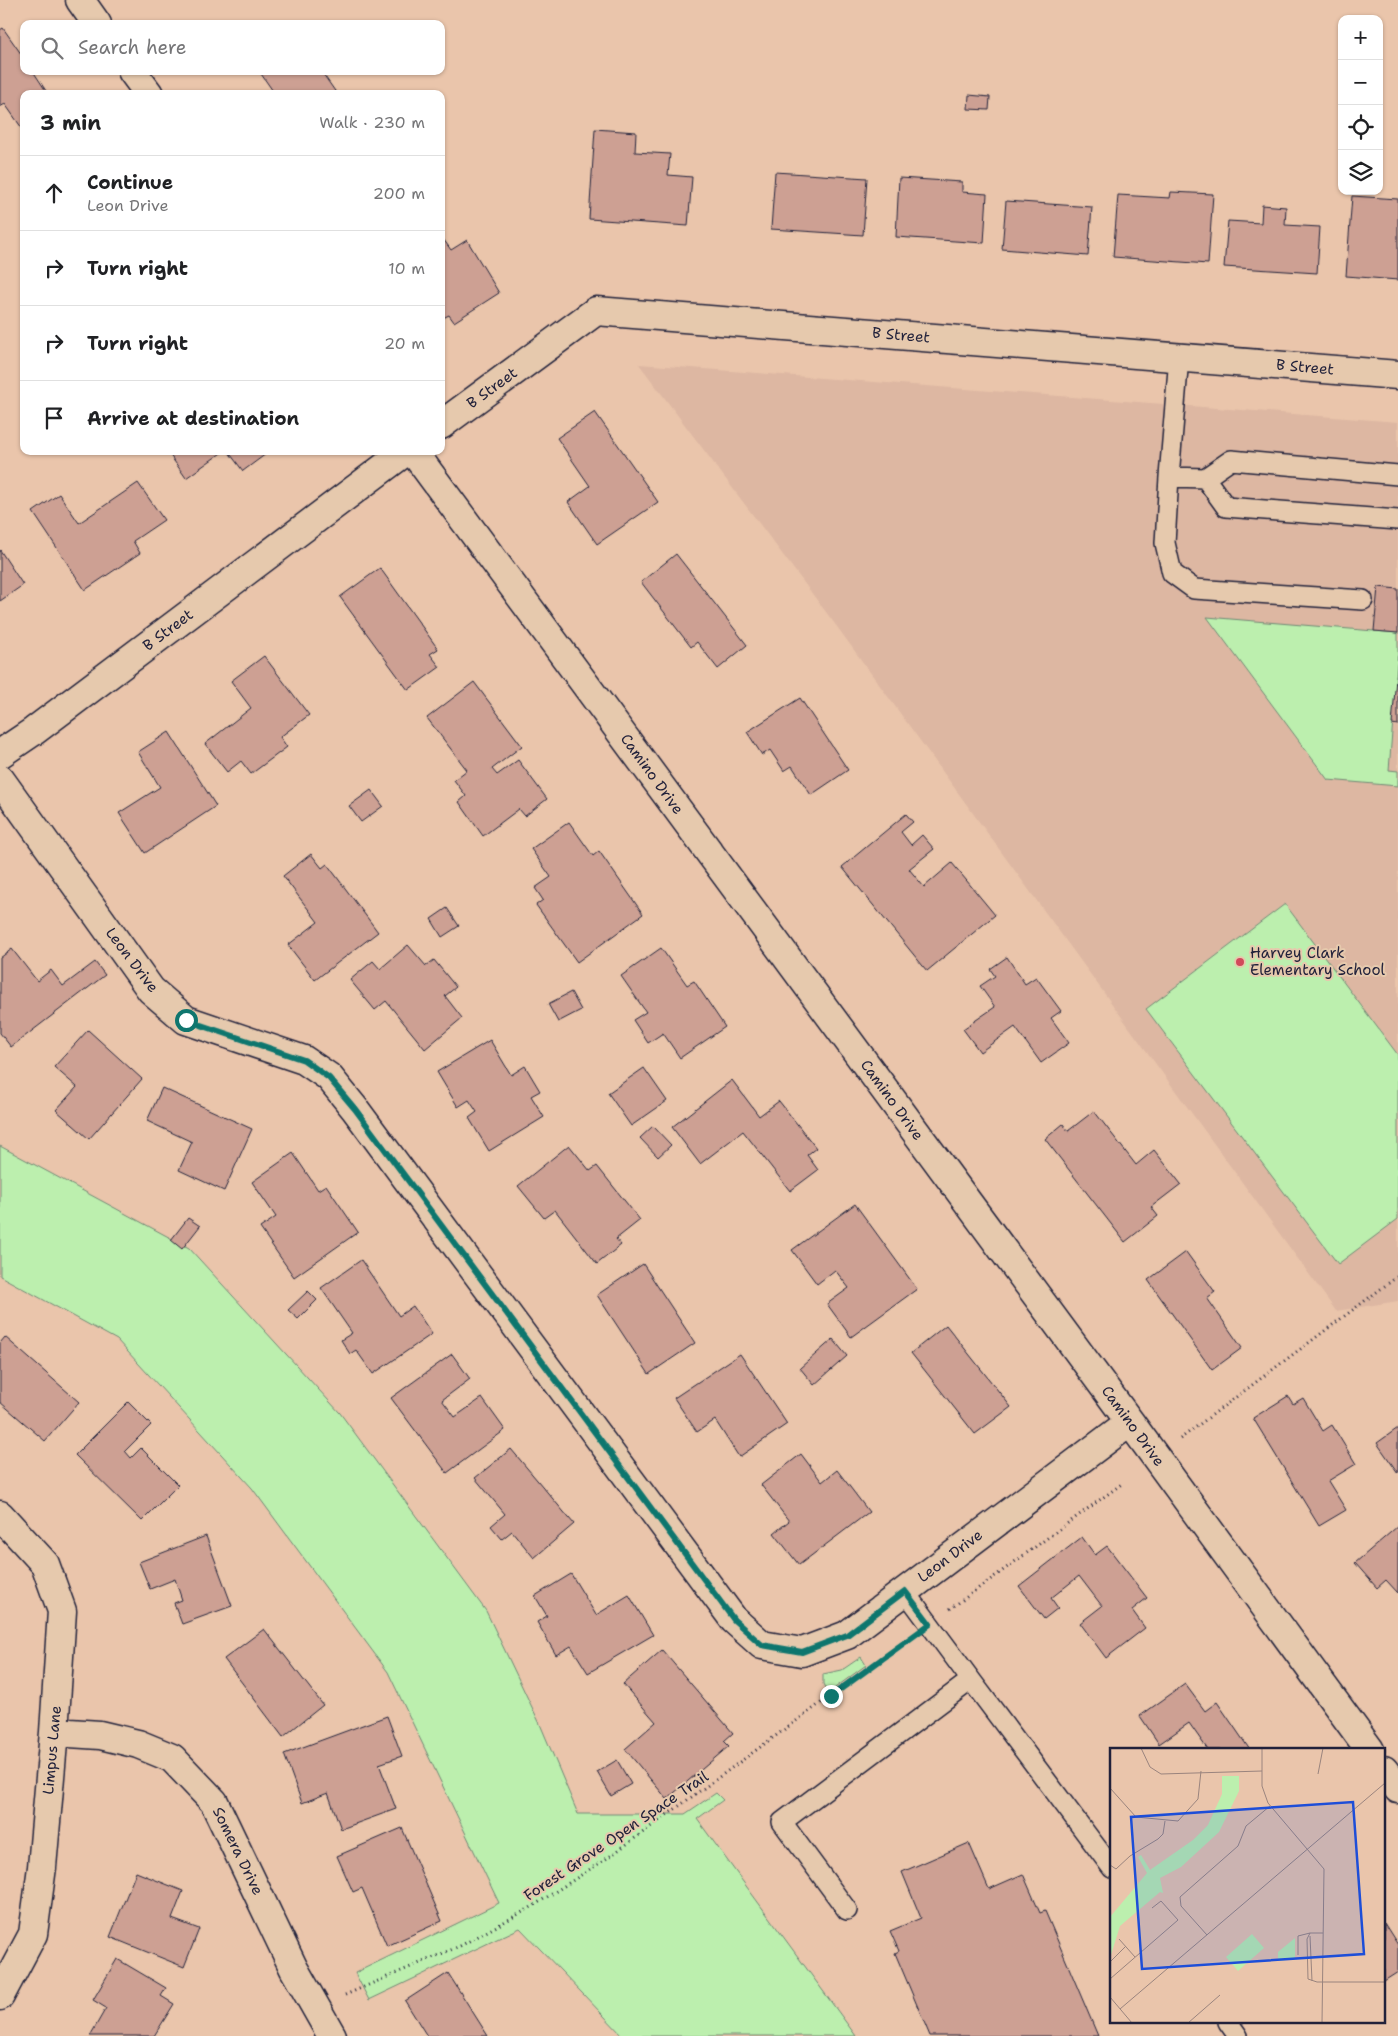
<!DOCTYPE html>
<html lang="en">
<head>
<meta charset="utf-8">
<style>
  body { margin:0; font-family:"Shantell Sans",sans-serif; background:#f6f6f6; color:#202124 }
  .controls { position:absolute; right:15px; top:15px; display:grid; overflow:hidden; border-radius:10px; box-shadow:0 1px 4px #0004 }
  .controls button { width:45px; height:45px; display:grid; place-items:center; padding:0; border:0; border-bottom:1px solid #e0e0e0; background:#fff; color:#202124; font:25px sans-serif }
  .stop { position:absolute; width:15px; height:15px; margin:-11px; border:4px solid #0f766e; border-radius:50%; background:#fff }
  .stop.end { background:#0f766e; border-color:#fff; box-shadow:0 1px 5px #0008 }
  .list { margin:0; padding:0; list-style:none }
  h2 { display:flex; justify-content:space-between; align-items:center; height:65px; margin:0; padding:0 20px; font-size:21px }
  h2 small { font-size:16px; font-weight:400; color:#757577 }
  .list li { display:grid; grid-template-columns:32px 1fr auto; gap:15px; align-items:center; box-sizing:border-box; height:75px; padding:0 20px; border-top:1px solid #e0e0e0 }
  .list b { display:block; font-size:19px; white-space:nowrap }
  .list p { margin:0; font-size:16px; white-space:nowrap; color:#757577 }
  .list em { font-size:16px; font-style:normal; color:#757577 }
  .icon { flex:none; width:28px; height:28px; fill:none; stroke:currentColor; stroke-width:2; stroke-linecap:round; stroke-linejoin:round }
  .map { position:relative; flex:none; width:1398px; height:2036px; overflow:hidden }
  .search { position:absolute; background:#fff; box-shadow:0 1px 4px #0004; left:20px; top:20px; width:425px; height:55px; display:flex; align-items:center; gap:12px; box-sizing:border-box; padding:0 18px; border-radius:10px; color:#757577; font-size:19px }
  .panel { position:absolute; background:#fff; box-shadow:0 1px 4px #0004; left:20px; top:90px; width:425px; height:365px; border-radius:10px }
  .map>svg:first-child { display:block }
</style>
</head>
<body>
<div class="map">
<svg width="1398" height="2036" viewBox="0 0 1398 2036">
  <rect width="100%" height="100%" fill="#eac5ab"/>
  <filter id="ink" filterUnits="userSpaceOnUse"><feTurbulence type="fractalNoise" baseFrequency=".02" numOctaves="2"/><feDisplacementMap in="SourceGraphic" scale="10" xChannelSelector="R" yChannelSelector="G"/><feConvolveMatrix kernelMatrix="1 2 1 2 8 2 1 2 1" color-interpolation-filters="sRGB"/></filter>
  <g filter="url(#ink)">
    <path fill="#ddb7a2" d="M639,364L1398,422V1301L1336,1311L835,624Z"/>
    <path fill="#bcefae" stroke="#6f8874" d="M1207,617L1398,633V656L1389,770L1398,771V786L1328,780Z
      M1285,904L1398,1055V1219L1338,1264L1146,1009Z
      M0,1146L189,1248L340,1413L486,1611L540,1724L578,1814H685L716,1793L723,1800L697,1819L856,2036H623L520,1928L369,2000L355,1973L499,1903L388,1672L252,1488L117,1340L0,1276Z
      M861,1657L866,1665L828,1693L823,1684V1674L842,1670Z"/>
    <path fill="#cda093" stroke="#22223b" d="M3,28L24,58V71H33L48,94H24V131L5,104L0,107V30Z
      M1379,47H1382L1380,77H1379Z
      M259,71H321L337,94H275Z
      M969,95L990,97L989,110L968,109Z
      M595,129L636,132L635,152L670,154L668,175L692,177L688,226L589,219Z
      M775,172L867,178L863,235L771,229Z
      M899,178L962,182V192L987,194L984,243L896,237Z
      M1171,192L1213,194L1208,264L1113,257L1118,195L1170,198Z
      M1352,196L1398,199V280L1346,276Z
      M1006,201L1092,207L1088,256L1002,249Z
      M1262,205L1286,207L1285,225L1320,227L1317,273L1224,267L1228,221L1261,223Z
      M441,236L451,250L467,240L499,293L454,322L449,315L441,319Z
      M595,412L658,502L597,544L568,502L590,486L557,438Z
      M167,451H224L186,478Z
      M228,451H270L243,471Z
      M138,483L164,520L133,541L140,553L85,590L33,512L59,494L79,523Z
      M0,550L23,585L0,601Z
      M676,554L747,645L718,669L697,642L691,647L641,582Z
      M380,568L438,649L430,654L440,667L408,690L340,597Z
      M1378,587L1398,589V633L1374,631Z
      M264,656L309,715L280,737L287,747L251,774L241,761L227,772L205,744L251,708L231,681Z
      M1398,656V725L1392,724Z
      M474,682L522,746L492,769L497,775L518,760L547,799L525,816L519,809L483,836L459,802L466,796L454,780L467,770L427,718Z
      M800,698L848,770L811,795L792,766L784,771L770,750L762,755L747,732Z
      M169,732L216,806L145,853L119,813L160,787L138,752Z
      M371,790L383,806L361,822L349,806Z
      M906,814L913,822L901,832L911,845L922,835L934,849L909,869L924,887L952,863L995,915L927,971L842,867Z
      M569,822L593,856L599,851L643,914L577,962L536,905L543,900L535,888L551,877L531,849Z
      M311,854L322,868L327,864L378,932L315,980L288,945L318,922L283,876Z
      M447,908L459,926L442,937L431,919Z
      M408,945L426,966L434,960L456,987L445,996L462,1018L425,1049L386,1001L375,1010L350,980L373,961L380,969Z
      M661,948L687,985L694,981L725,1027L680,1058L663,1033L648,1043L633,1020L646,1012L621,976Z
      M12,949L37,981L51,970L63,986L95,962L105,975L11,1047L0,1033V958Z
      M1007,957L1025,984L1036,977L1061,1011L1051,1018L1069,1043L1041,1063L1015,1027L980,1052L963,1029L995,1007L980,986L995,976L990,969Z
      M571,992L581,1010L558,1022L548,1004Z
      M88,1030L142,1079L89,1139L56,1110L77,1087L54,1067Z
      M490,1040L511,1075L525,1066L540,1091L531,1096L544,1117L489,1151L469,1118L477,1112L469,1100L458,1107L437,1072Z
      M644,1068L667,1101L631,1126L608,1093Z
      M732,1080L759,1116L779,1101L816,1148L807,1155L818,1170L790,1191L743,1131L700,1164L672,1127Z
      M162,1088L252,1129L224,1191L179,1170L192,1142L147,1121Z
      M1094,1111L1136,1165L1154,1150L1181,1184L1151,1207L1158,1216L1125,1242L1045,1139L1063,1124L1068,1131Z
      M653,1126L671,1145L658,1157L640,1138Z
      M569,1145L590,1171L597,1166L640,1220L616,1239L621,1245L597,1264L555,1210L544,1218L518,1186Z
      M293,1153L318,1190L326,1185L358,1232L294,1277L260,1228L276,1217L252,1182Z
      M855,1204L917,1289L851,1337L827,1304L849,1288L835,1270L817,1284L792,1250Z
      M188,1218L200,1226L182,1249L171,1240Z
      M1186,1252L1215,1292L1207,1298L1242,1348L1212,1370L1148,1280Z
      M361,1260L399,1316L413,1306L432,1334L373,1374L356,1350L350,1354L341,1340L352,1333L321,1288Z
      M643,1264L695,1343L649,1374L597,1295Z
      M308,1291L317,1300L298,1319L288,1310Z
      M946,1325L1011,1407L975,1434L911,1353Z
      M5,1337L79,1402L45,1441L0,1402V1343Z
      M833,1339L847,1356L814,1385L800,1368Z
      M452,1354L470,1379L442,1400L455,1417L482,1398L505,1430L447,1473L391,1398Z
      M740,1354L787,1424L739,1457L715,1420L697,1432L674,1398Z
      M1288,1396L1293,1404L1303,1398L1323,1431L1332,1425L1356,1464L1328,1481L1346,1510L1319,1526L1253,1418Z
      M128,1402L151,1425L125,1451L131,1458L141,1448L178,1485L142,1521L75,1455Z
      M1398,1428V1473L1377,1443Z
      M511,1449L574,1524L534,1558L512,1531L502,1539L491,1526L505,1514L475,1478Z
      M801,1454L822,1482L837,1470L869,1512L799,1565L774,1533L789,1521L761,1485Z
      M1398,1526V1593L1386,1580L1377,1588L1355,1563Z
      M206,1536L232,1606L182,1624L174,1603L182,1600L175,1579L150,1589L139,1562Z
      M1082,1537L1095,1555L1107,1546L1147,1598L1132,1610L1145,1628L1106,1658L1080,1623L1102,1606L1079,1576L1051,1598L1058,1608L1044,1619L1019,1586Z
      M571,1574L596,1615L629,1595L653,1635L588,1673L571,1646L556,1655L537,1622L547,1616L535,1596Z
      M264,1629L323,1705L283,1737L224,1659Z
      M662,1650L733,1733L724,1741L729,1746L667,1799L625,1749L656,1722L623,1684Z
      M1185,1684L1205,1711L1217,1702L1250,1750H1208L1189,1723L1159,1744L1140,1716Z
      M387,1716L402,1756L379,1764L396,1809L341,1829L328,1793L302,1803L284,1754Z
      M617,1760L631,1784L611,1796L597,1772Z
      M402,1828L442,1921L387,1946L362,1888L353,1892L337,1856Z
      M969,1843L989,1889L1023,1874L1040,1913L1045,1911L1098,2036H930L895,1953L899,1951L890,1931L921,1918L902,1872Z
      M136,1872L183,1891L172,1919L199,1929L184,1967L110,1937Z
      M1384,1923L1398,1945V1972L1384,1981Z
      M117,1959L166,1988L161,1996L174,2004L154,2036H90L106,2008L93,2000Z
      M448,1973L488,2036H427L405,2001Z"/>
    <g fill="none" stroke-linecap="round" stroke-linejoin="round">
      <g stroke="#22223b" stroke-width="22">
        <path id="service" d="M1179,357L1169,477L1205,478L1231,460L1398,475
          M1169,477L1165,543L1172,573L1194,589L1363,600
          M1205,478L1226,507L1398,520
          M905,1591L971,1680
          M847,1910L782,1822L971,1680L1112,1868
          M1228,2022L1238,2036"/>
      </g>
      <g stroke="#22223b" stroke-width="31">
        <path id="minor" d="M80,0L97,24
          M132,71L149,94
          M441,425L596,311L1398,375
          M413,451L1130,1422L1370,1750
          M0,754L34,731L406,451
          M0,779L151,990L186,1020L304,1060L329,1077L355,1109L734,1620L762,1645L802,1652L847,1635L1130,1422
          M0,1515L45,1564L62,1611L54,1732L42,1867L33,1934L0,1996
          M54,1732L100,1735L138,1744L172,1758L214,1802L294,1969L332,2036
          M1384,1770L1398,1789"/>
      </g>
      <path stroke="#22223b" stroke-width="3" stroke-dasharray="1 4" stroke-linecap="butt" d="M1180,1439L1398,1276
        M950,1609L1123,1483
        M345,1995L460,1946L530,1908L609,1857L909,1639"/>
      <use href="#service" stroke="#e6c9ad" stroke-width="19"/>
      <use href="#minor" stroke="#e6c9ad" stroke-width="28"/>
    </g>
  </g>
  <g fill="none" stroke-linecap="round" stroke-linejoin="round" filter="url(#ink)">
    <path stroke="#0f766e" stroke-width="6" d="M186,1020L304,1060L329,1078L355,1109L734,1620L762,1645L802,1652L847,1635L905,1591L930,1624L831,1696"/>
  </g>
  <circle fill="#d1495b" stroke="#e6c9ad" stroke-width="2" cx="1240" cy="962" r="5"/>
  <g text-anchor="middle" stroke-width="4" stroke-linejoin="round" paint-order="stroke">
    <g font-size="15" fill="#22223b" stroke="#e6c9ad">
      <text transform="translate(901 335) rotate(5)" y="5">B Street</text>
      <text transform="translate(1305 367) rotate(5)" y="5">B Street</text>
      <text transform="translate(492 388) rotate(-36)" y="5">B Street</text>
      <text transform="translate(168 630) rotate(-37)" y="5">B Street</text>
      <text transform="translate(652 774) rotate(54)" y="5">Camino Drive</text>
      <text transform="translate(132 960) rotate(53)" y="5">Leon Drive</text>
      <text transform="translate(892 1100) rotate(54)" y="5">Camino Drive</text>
      <text transform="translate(1133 1426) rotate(54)" y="5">Camino Drive</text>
      <text transform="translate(950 1556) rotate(-37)" y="5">Leon Drive</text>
      <text transform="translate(52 1750) rotate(-85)" y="5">Limpus Lane</text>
      <text transform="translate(616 1836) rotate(-34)" y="5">Forest Grove Open Space Trail</text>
      <text transform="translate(238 1851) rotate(64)" y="5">Somera Drive</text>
    </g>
    <g font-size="15" fill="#22223b" stroke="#e6c9ad" text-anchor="start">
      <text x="1250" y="958">Harvey Clark<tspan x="1250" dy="17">Elementary School</tspan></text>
    </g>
  </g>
  <g transform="translate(1110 1748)">
    <rect width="275" height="275" fill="#eac5ab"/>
    <path d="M112,28H129V43L109,84L71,119L50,130L53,145L50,144L10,178L0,210V169L37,125L28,109L31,107L40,122L83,92L98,77L112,46ZM142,186L154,200L128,223L116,209ZM185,190V211L168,213V204Z" fill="#bcefae"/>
    <path fill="none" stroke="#9a847e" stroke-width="1" d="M31,0L40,19L51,26L152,23M152,0V38L158,55L214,121L212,275M208,26L213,0M0,40L26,69L68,73L88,51L91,23M0,117L6,121L20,108L48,91L53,86L55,73M213,185H200L197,191L198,231L207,234H275M97,187L71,158L70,149L128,98L136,78L160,58M200,188L202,233M9,191L25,209M188,207V188L200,185M0,214L16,198M0,231L68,172L51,153L42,160M0,249L22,275M10,261L275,35M78,275L110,247"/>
    <path fill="#1d4ed8" fill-opacity="0.15" stroke="#1d4ed8" stroke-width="2.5" d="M243,54L254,206L32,221L21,69Z"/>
    <rect width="275" height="275" fill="none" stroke="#22223b" stroke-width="2.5"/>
  </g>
</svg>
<div class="controls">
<button>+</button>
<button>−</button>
<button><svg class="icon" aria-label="locate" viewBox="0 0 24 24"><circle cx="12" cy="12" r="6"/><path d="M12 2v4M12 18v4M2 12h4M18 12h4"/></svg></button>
<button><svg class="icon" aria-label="layers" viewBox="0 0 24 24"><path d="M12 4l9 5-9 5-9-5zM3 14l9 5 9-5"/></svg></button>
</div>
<div class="stop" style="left:186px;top:1020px"></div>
<div class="stop end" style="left:831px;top:1696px"></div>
<div class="search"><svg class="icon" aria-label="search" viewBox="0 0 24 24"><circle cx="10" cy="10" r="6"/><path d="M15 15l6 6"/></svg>Search here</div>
<section class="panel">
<h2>3 min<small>Walk · 230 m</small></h2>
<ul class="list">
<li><svg class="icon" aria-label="ahead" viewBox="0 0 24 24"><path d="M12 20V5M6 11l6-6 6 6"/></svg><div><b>Continue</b><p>Leon Drive</p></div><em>200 m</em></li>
<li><svg class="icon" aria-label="right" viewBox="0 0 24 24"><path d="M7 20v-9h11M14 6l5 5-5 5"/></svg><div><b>Turn right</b></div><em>10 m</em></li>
<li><svg class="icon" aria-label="right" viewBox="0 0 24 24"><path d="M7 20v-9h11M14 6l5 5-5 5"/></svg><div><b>Turn right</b></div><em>20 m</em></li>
<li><svg class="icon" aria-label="arrive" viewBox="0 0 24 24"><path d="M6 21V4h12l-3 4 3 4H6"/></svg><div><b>Arrive at destination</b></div></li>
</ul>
</section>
</div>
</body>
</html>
